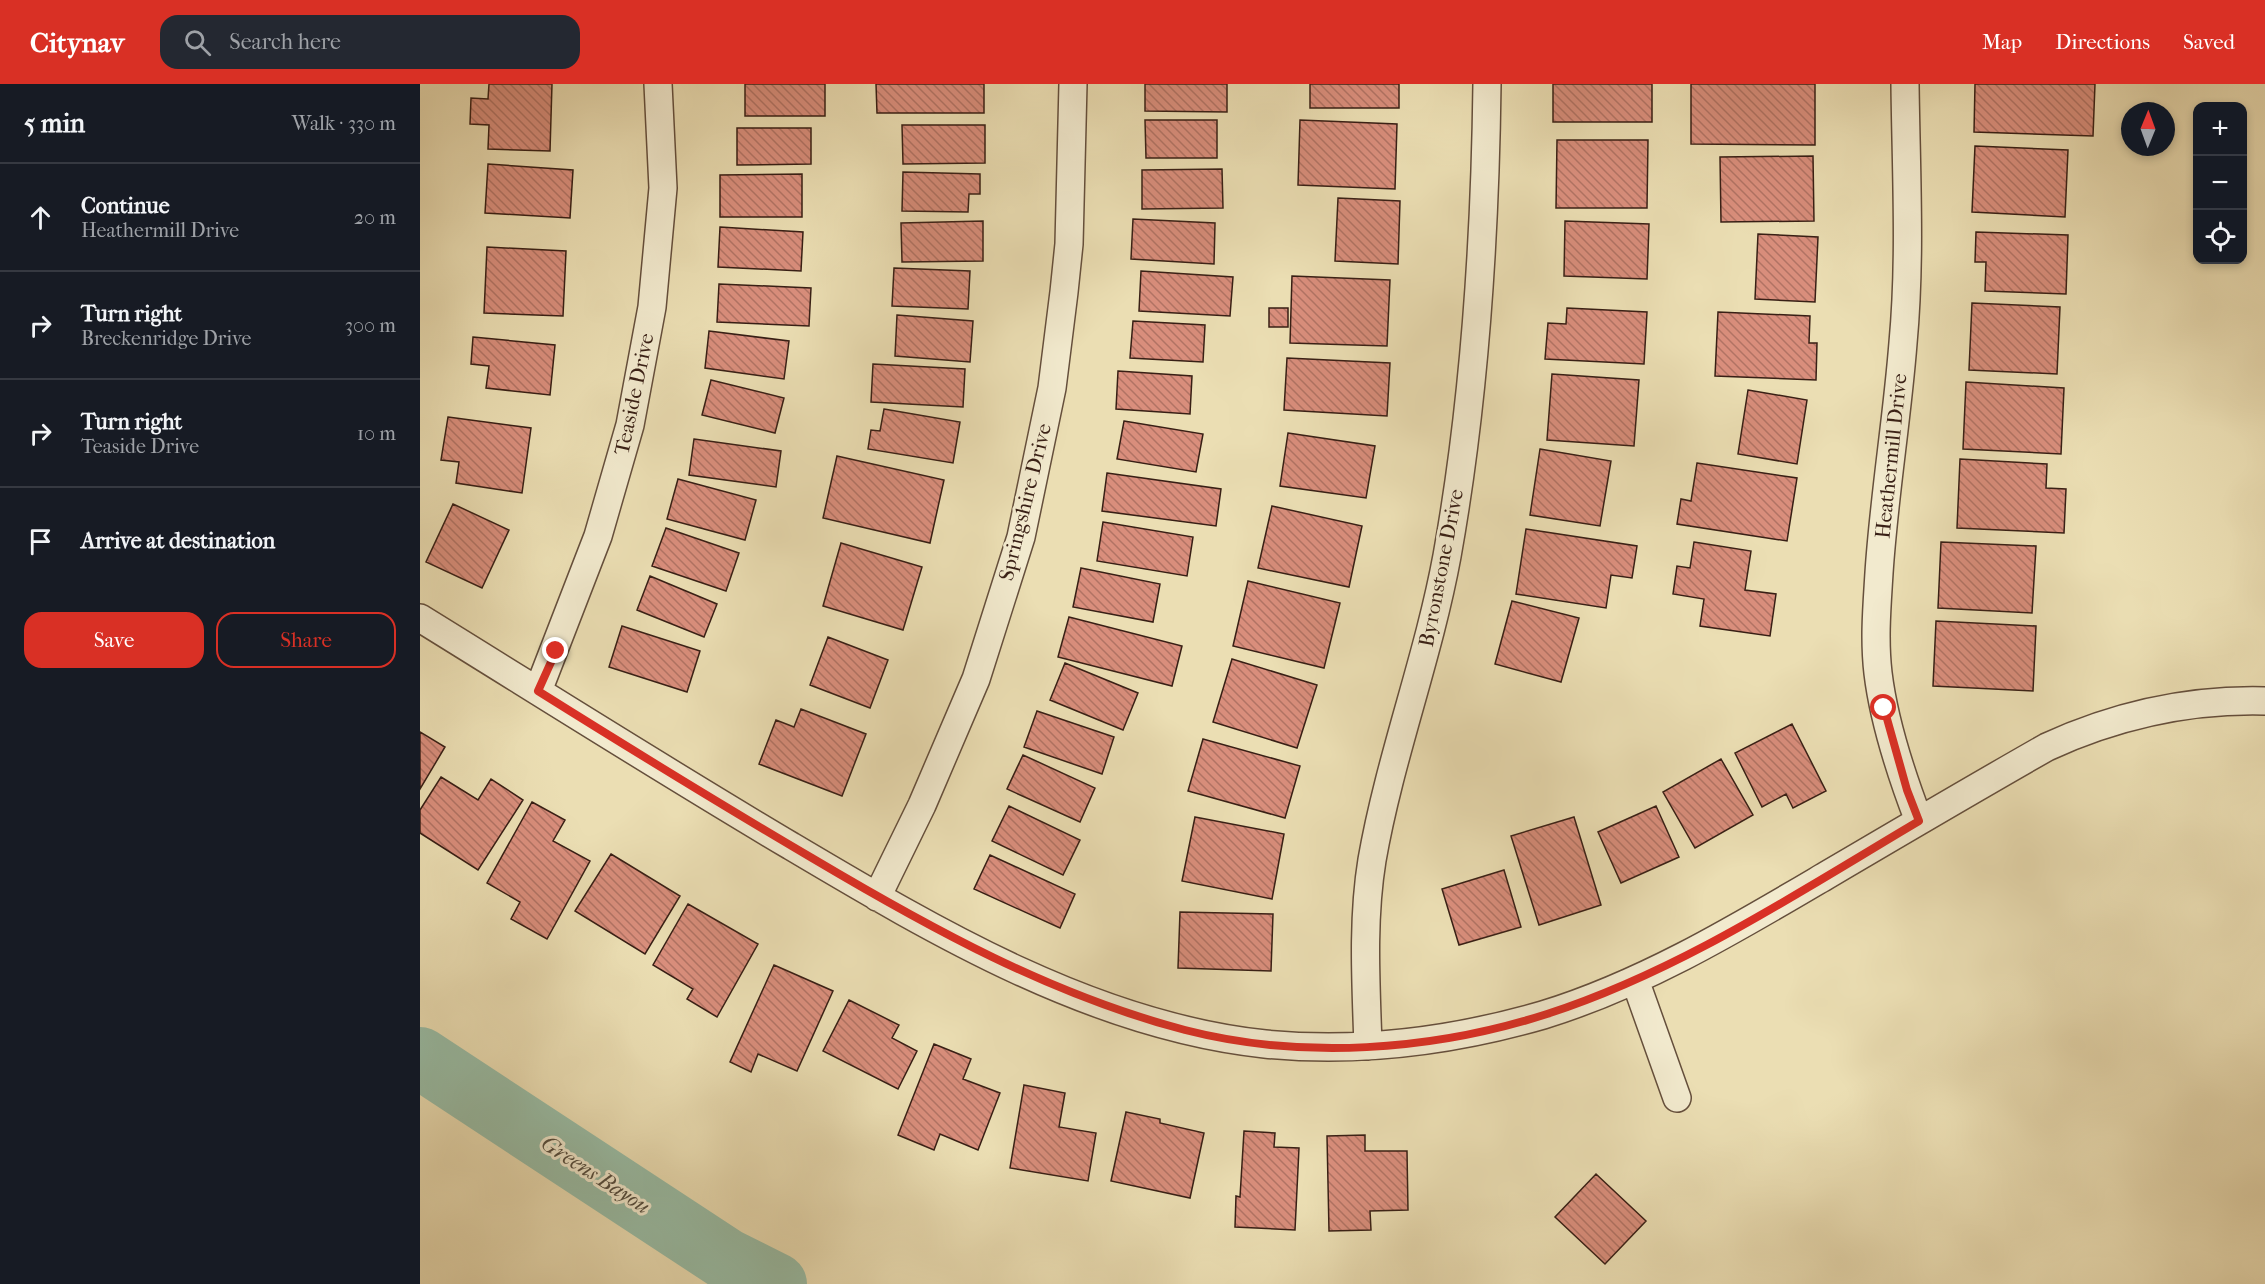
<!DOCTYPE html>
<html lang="en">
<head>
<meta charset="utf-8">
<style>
  body { margin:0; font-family:"IM FELL French Canon",serif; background:#242831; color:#f1f3f6 }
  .controls { position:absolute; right:18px; top:18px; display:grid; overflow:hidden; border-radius:12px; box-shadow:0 3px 9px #0003 }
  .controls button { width:54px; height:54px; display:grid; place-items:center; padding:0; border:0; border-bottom:2px solid #363941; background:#171b24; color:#f1f3f6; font:30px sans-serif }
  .compass { position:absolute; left:1701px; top:18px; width:54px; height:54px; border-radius:50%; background:#171b24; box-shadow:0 3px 9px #0003; rotate:1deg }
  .stop { position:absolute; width:18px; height:18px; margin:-14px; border:4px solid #d93025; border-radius:50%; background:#fff }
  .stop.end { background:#d93025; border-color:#fff; box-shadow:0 2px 6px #0008 }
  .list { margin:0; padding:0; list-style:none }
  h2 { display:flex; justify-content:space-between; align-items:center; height:78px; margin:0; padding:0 24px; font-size:26px }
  h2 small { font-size:20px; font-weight:400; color:#9ea1a6 }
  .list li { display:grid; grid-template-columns:39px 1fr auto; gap:18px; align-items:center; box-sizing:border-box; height:108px; padding:0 24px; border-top:2px solid #363941 }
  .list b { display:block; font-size:22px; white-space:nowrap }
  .list p { margin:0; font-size:20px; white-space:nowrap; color:#9ea1a6 }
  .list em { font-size:20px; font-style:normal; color:#9ea1a6 }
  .actions { display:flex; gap:12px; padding:18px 24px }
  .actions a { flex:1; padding:14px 0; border:2px solid #d93025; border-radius:18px; text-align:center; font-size:21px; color:#d93025 }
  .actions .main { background:#d93025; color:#fff }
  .icon { flex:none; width:33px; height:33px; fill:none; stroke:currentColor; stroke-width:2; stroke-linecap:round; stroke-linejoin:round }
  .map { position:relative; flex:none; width:1845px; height:1200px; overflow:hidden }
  header { display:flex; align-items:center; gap:36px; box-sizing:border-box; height:84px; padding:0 30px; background:#d93025; color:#fff }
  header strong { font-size:28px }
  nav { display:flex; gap:33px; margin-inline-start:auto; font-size:21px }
  .search { width:420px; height:54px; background:#242831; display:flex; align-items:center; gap:15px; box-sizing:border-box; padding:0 21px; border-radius:18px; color:#9ea1a6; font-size:22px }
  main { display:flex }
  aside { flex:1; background:#171b24 }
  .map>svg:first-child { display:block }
</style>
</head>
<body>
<header>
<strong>Citynav</strong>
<div class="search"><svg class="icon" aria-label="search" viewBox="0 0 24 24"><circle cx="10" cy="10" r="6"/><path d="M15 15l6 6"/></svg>Search here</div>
<nav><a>Map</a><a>Directions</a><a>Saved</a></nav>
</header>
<main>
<aside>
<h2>5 min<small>Walk · 330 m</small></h2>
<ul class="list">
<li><svg class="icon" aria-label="ahead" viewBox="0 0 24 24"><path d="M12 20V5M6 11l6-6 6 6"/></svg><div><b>Continue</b><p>Heathermill Drive</p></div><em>20 m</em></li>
<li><svg class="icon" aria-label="right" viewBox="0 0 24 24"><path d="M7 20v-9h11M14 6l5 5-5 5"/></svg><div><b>Turn right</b><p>Breckenridge Drive</p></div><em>300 m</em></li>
<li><svg class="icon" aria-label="right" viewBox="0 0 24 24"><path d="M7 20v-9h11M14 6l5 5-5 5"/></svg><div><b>Turn right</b><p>Teaside Drive</p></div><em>10 m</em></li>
<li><svg class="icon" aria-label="arrive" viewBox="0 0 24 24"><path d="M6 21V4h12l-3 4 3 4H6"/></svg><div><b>Arrive at destination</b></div></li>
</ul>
<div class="actions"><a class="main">Save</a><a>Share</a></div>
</aside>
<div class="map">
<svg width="1845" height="1200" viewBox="0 0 1845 1200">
  <defs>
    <pattern id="building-back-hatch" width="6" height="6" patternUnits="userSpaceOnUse" patternTransform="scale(1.5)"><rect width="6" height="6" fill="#d98e7c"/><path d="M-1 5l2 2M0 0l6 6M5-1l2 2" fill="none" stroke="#b17364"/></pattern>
  </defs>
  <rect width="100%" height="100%" fill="#ebdeb3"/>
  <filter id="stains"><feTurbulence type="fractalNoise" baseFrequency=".00333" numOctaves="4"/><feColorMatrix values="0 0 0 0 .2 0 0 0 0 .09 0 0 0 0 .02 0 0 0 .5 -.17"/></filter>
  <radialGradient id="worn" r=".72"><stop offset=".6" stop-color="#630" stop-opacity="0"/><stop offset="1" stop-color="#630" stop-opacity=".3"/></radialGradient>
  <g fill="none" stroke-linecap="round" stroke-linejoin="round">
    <path stroke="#99bda6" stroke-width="62" d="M0,974L306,1175L356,1200"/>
  </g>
  <path fill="url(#building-back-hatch)" stroke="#381f15" stroke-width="1.5" d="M69,0H132L130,67L68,65L69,41L50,40L51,14L68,15Z
    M325,0H405V32H325Z
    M456,0H564V29H457Z
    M725,0H807V28L725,27Z
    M890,0H979V24H890Z
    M1133,0H1232V38H1133Z
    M1271,0H1395V61L1271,60Z
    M1555,0H1675L1673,52L1554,48Z
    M725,36H797V74H726Z
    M880,36L977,40L975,105L878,101Z
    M482,41H565V79L483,80Z
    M317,44H391V80L317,81Z
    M1137,56H1228L1227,124H1136Z
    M1555,62L1648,66L1645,133L1552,128Z
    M1393,72L1394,137L1301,138L1300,73Z
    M68,80L153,86L150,134L65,129Z
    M802,85L803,124L722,125V86Z
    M483,88L560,90V110H549L548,128L482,127Z
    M382,90V133H300V91Z
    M918,114L980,117L978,180L915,177Z
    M713,135L795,139L794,180L711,175Z
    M563,137V177L482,178L481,139Z
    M1145,137L1229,140L1227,195L1144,192Z
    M300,143L383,148L381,187L298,183Z
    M1556,148L1648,151L1646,210L1565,207L1566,178H1555Z
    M1338,150L1398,153L1395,218L1335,215Z
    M67,163L146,167L143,232L64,229Z
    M474,184L550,187L548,225L472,222Z
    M721,187L813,193L810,232L719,227Z
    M872,192L970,196L967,262L870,259Z
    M299,200L391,204L389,242L297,238Z
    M1552,219L1640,223L1637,290L1549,286Z
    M849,224H868V243H849Z
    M1147,224L1227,228L1224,280L1125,275L1128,239L1146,240Z
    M1298,228L1390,232L1389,259H1397L1396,296L1295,292Z
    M477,231L553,237L550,278L475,272Z
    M713,237L785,241L783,278L710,274Z
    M289,247L369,257L364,295L285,284Z
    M53,253L135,261L130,311L66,304L69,282L51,280Z
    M867,274L970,279L967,332L864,326Z
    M453,280L545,285L543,323L451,318Z
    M698,287L772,292L770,330L696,325Z
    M1132,290L1219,296L1214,362L1127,356Z
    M291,296L364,314L355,349L282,331Z
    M1546,298L1644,304L1641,370L1543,365Z
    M1328,306L1387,316L1377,380L1318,370Z
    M464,325L540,338L533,379L448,365L451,346L460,347Z
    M28,333L111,344L102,409L36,399L39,378L21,376Z
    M704,337L783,350L776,388L697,375Z
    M868,349L955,362L946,414L860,402Z
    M274,355L361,367L356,403L269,391Z
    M1120,365L1191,377L1180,442L1110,431Z
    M417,372L524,396L510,459L403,434Z
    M1540,375L1627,380L1626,404L1646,405L1644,449L1537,444Z
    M1277,379L1377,394L1367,457L1257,440L1261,415L1271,417Z
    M687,389L801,405L796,442L682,427Z
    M258,395L336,416L325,456L247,435Z
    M33,420L89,446L62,504L6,478Z
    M852,422L942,442L929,503L838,484Z
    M683,438L773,453L767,492L677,477Z
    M246,444L319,469L306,507L232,482Z
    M1106,445L1217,462L1212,494L1191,491L1186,524L1096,510Z
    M1274,458L1331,467L1325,506L1356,510L1350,552L1280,542L1284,515L1253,510L1257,482L1270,484Z
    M1521,458L1616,462L1612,529L1518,524Z
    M421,459L502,483L483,546L403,522Z
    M661,484L740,500L733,538L653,523Z
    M230,492L297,520L284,553L217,526Z
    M828,497L920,519L904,584L813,562Z
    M1092,517L1159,534L1141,598L1075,580Z
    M649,533L762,562L752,602L638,573Z
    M1516,537L1616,542L1613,607L1513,602Z
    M202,542L280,567L267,608L189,583Z
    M408,553L468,576L450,624L390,601Z
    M812,575L897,601L877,664L793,638Z
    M645,579L718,609L703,646L630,616Z
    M381,625L446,650L422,712L339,680L356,636L374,643Z
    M617,627L694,653L682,690L604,663Z
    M1372,640L1406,707L1373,724L1366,710L1342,723L1315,669Z
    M0,648L25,663L0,705Z
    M783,655L880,682L865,734L768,707Z
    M603,671L675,704L660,738L587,705Z
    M1301,675L1333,731L1275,764L1243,708Z
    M21,693L58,716L71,695L103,716L58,786L0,749V726Z
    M112,718L145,736L133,757L170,777L127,855L91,835L100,818L67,799Z
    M589,722L660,756L643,791L572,757Z
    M1236,722L1259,773L1201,799L1178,748Z
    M775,733L864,750L852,815L762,797Z
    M1154,733L1181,821L1119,841L1091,752Z
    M191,770L260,812L225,870L155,827Z
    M570,771L655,810L640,844L554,805Z
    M1084,786L1101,843L1039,861L1022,805Z
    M268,820L338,860L297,933L267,915L273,905L233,881Z
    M760,828L853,830L851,887L758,884Z
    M354,881L413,907L377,987L338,970L331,988L310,978Z
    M429,916L479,941L472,954L497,967L478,1005L403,967Z
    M514,960L551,975L543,995L580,1009L558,1066L520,1050L514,1066L478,1051Z
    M604,1001L645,1009L639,1043L676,1049L668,1097L590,1084Z
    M706,1028L740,1035V1039L784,1049L770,1114L691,1097Z
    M824,1047L855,1049L854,1063L879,1064L875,1146L815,1143L816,1112L820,1113Z
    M945,1051V1067H987L988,1126L950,1127L951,1146L909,1147L907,1052Z
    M1176,1090L1226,1137L1185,1180L1135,1133Z"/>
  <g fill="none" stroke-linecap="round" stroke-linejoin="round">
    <g stroke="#654f3c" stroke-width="30">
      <path id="minor" d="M1485,0C1486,86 1491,173 1483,259C1477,336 1464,412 1459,489C1457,522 1454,555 1458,589C1464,639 1481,690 1499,737
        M0,534C123,610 246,688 371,762C516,848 674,942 845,960C938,969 1033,957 1123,931C1224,900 1317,844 1407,791C1480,748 1553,705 1627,663C1697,631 1768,615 1845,617
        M118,607L178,452L210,341L232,223L243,104L238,0
        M457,813L502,721L556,595L601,453L632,304L644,208L649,160L653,0
        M1215,896L1257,1014
        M948,962C946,900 942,837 952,776C970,673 1008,575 1027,472C1055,316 1065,159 1067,0"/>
    </g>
    <use href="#minor" stroke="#f2eace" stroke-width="27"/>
  </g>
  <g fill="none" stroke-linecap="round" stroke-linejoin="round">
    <path stroke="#d93025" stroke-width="8" d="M136,567L118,607C209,664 300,720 392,774C510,844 631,911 765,946C882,976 1012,967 1127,930C1260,887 1379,808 1499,737L1487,706L1464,624"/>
  </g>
  <g text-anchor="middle" stroke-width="6" stroke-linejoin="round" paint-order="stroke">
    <g font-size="21" fill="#381f15" stroke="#f2eace">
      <text transform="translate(214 310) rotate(-78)" y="7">Teaside Drive</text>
      <text transform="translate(1471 372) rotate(-84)" y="7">Heathermill Drive</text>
      <text transform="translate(605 418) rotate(-76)" y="7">Springshire Drive</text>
      <text transform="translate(1021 484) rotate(-79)" y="7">Byronstone Drive</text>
    </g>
    <g font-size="22" font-style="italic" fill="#554e40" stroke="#f2eace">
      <text transform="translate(176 1090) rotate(33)" y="8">Greens Bayou</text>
    </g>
  </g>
  <rect width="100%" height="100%" filter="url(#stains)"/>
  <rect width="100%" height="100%" fill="url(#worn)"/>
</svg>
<div class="controls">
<button>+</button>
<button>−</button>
<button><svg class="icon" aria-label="locate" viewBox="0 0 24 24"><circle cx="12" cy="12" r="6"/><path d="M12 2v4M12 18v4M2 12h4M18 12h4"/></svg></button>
</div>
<svg class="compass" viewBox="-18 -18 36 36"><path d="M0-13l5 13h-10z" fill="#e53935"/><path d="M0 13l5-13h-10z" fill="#9ea1a6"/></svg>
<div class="stop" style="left:1464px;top:624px"></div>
<div class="stop end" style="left:136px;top:567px"></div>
</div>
</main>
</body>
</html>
